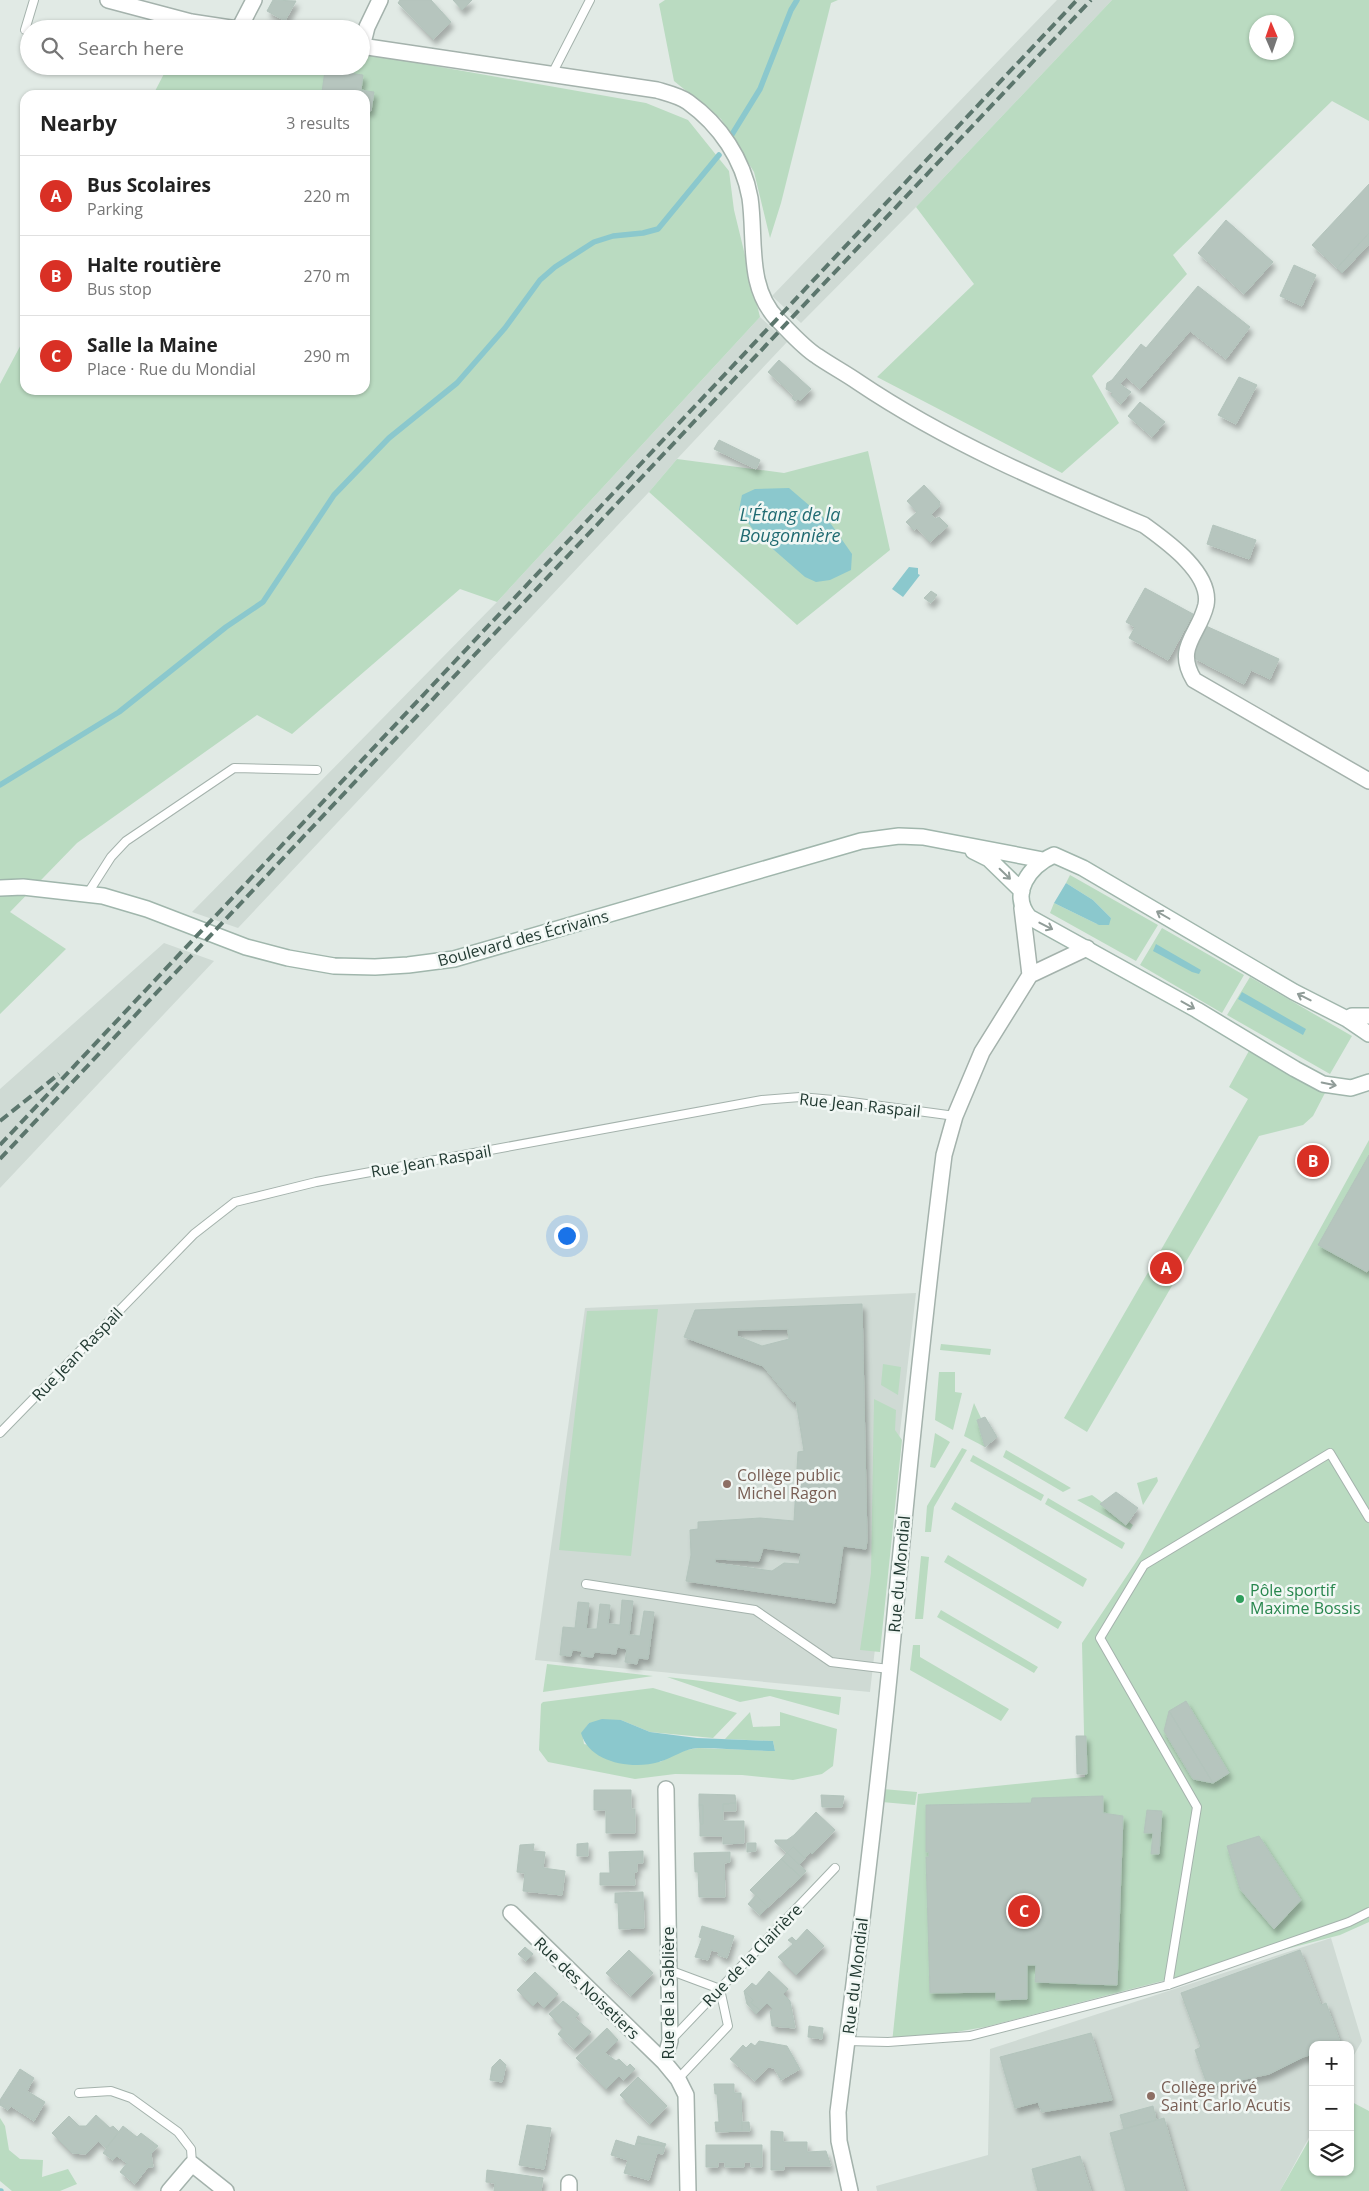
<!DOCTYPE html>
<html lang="en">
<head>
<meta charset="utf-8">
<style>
  body { margin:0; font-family:"Open Sans",sans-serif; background:#f6f6f6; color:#222 }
  .controls { position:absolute; right:15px; bottom:15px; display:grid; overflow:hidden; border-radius:10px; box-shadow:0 1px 4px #0004 }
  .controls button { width:45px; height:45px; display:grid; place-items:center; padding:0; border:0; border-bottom:1px solid #e0e0e0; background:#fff; color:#222; font:25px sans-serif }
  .compass { position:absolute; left:1249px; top:15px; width:45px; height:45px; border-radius:50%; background:#fff; box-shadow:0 1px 4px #0004; rotate:358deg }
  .you { position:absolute; left:566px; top:1235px; width:18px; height:18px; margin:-12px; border:4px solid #fff; border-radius:50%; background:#1a73e8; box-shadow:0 0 0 8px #1a73e833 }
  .badge { display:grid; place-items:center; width:32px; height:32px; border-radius:50%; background:#d93025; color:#fff; font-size:16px; font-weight:700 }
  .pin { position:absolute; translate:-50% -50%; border:2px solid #fff; box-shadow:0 1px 5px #0006 }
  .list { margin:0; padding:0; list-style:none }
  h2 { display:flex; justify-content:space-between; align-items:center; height:65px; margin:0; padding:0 20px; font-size:21px }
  h2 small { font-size:16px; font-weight:400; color:#767676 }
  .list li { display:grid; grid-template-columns:32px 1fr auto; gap:15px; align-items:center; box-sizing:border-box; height:80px; padding:0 20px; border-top:1px solid #e0e0e0 }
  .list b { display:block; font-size:19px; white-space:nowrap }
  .list p { margin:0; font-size:16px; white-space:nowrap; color:#767676 }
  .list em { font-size:16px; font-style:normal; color:#767676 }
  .icon { flex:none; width:28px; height:28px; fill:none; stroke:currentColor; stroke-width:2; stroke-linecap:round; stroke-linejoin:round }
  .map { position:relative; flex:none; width:1369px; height:2191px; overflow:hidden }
  .search { position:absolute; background:#fff; box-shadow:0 1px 4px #0004; left:20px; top:20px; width:350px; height:55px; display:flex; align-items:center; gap:12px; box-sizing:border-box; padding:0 18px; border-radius:28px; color:#767676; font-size:19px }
  .panel { position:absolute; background:#fff; box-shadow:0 1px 4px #0004; left:20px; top:90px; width:350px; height:305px; border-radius:15px }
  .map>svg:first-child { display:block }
</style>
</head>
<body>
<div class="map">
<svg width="1369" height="2191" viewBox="0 0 1369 2191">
  <defs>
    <filter id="shadow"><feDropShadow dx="3" dy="5.5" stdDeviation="2.5" flood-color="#0004"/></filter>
  </defs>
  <rect width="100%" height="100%" fill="#e1eae5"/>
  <path fill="#cfdad4" d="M1057,0H1112L916,207L801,323L772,296Z
    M760,317L787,342L677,459L649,492L238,928L192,912L497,602Z
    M164,943L214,961L0,1188V1089Z
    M916,1293L870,1692L535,1660L585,1308Z
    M1331,1938L1362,2041L1350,2062V2045H1313V2130L1280,2191H877L876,2186L988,2155L990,2049Z"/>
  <path fill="#badbc1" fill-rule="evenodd" d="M665,0H838L831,3L781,203L770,238L754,172L721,119L674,81L659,4Z
    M1112,0H1369V121L1332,101L1173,255L1187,274L1092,376L1119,423L1062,473L877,377L974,284L916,207ZM1256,22H1286V52H1256Z
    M361,53L646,103L688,120L729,171L734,210L760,317L497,602L460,589L292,734L257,715L77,843L10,912L66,949L0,1014V384L25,337V390H365V95H153L168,66H361Z
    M868,451L890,550L797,625L649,492L677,459L784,473Z
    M1070,875L1158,925L1136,961L1050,913L1054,903L1097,924L1111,918L1093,900L1066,883Z
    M1162,928L1244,975L1222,1013L1140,965Z
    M1250,977L1352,1036L1330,1074L1227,1015Z
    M1250,1049L1326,1091L1313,1116L1303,1125L1259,1136L1087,1432L1064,1418L1248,1099L1229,1087Z
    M1369,1140V1922L1340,1935L985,2027L892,2043L918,1794L1085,1777L1082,1643L1140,1556Z
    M658,1309L631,1556L559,1550L587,1311Z
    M941,1344L991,1349L990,1355L940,1350Z
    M883,1364L901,1367L898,1395L881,1385Z
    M939,1372H955V1392L962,1393L953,1430L935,1420Z
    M874,1399L896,1410L895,1430L902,1440L880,1652L860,1650L871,1573Z
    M974,1403L981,1418L977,1420L985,1447L964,1436Z
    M935,1433L950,1442L935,1468L930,1467Z
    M962,1448L967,1450L934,1507L931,1532H925L927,1506Z
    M1006,1450L1071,1488L1063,1492L1003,1457Z
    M973,1455L1044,1495L1041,1501L970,1461Z
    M1157,1477L1158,1481L1143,1505L1137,1483Z
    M1092,1495L1133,1525L1130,1530L1077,1500Z
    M1048,1498L1125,1543L1122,1549L1045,1504Z
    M955,1502L1087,1579L1083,1587L951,1509Z
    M948,1555L1062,1622L1058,1629L944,1562Z
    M921,1556L929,1557L923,1619H915Z
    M941,1610L1038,1667L1034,1673L937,1617Z
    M913,1645H920V1657L1009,1709L1001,1721L910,1670Z
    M547,1664L653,1676L543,1692Z
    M667,1677L841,1697L839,1715L770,1696L740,1702Z
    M653,1688L737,1713L713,1738L650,1732L621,1720L589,1723L582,1733L584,1744L660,1762L681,1751L698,1748L775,1751L773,1741L725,1739L750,1712L753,1727L780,1726V1712L837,1729L833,1766L822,1774L793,1780L742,1775L675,1774L635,1779L548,1762L539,1750L541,1704L543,1702Z
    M883,1789L917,1792L915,1805L882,1802Z
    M1350,2101L1369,2111V2191H1280L1313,2133V2172H1350Z
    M0,2118L5,2126L9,2150L20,2159L43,2160L42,2177L68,2169L77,2184L60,2191H12L0,2181Z"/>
  <path fill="#8bc8cd" d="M789,488L831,524L852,554L851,570L830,580L816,582L805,577L757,535L739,510L742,495L755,489Z
    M909,567L918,568V574L920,575L903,597L892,589Z
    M1066,883L1093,900L1111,918L1109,925H1099L1054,903Z
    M1156,944L1201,970L1199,974L1192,972L1153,951Z
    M1242,992L1306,1029L1303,1035L1238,999Z
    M602,1719L621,1720L650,1732L697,1738L773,1741L775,1751C750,1751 723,1748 698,1748C683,1749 673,1758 659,1762C633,1770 589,1763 581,1733L589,1723Z"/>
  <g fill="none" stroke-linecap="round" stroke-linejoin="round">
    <path stroke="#8bc8cd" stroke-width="5.5" d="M731,136L760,89L791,10L797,0
      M0,785L119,712L226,627L263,602L334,495L389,438L457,383L505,328L540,280L555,267L594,242L613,236L643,233L658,229L719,155
      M0,2191H1"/>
  </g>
  <path fill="#b6c5be" stroke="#b3c4bc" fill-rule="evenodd" filter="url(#shadow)" d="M273,0L296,1L285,21L267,11Z
    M400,0H431L451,22L433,39L398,3Z
    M453,0H472L462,10Z
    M325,70L363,75L361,90L374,92L371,111L365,110V95L322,92Z
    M1369,184V233L1337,268L1312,245Z
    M1226,220L1273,262L1244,294L1198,253Z
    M1369,233V244L1342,273L1337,268Z
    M1294,265L1316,275L1302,306L1280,296Z
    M1198,286L1250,327L1226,359L1190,331L1140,389L1126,377L1120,384L1131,392L1121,404L1111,395L1113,393L1106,389L1107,383L1112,380L1141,344L1146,348Z
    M779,360L811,389L800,401L798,399L795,401L792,398L794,396L768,372Z
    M1239,377L1257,385L1236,424L1218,415Z
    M1140,402L1165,422L1152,437L1128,416Z
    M719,440L760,460L756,469L714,449Z
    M924,485L940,502L939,507L931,514L935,519L939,517L948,526L930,542L917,528L914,530L906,522L917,512L907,501Z
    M1213,525L1256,540L1249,559L1207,544Z
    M1145,588L1193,614L1168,660L1129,638L1135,627L1126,622Z
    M931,591L937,595L931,603L924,598Z
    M1206,626L1279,659L1270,679L1251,670L1244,684L1192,657Z
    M1369,1155V1269L1367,1272L1318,1245Z
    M862,1304L867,1539L866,1549L843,1546L835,1603L686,1581L691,1555L690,1530L698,1529V1522L760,1518L794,1521L798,1452L804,1451L796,1401L793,1402L763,1366L684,1337L695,1310ZM788,1329L789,1339L762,1346L737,1336V1330ZM763,1548L801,1553L799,1564L784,1563L772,1571L715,1563V1559L759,1561Z
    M985,1417L997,1437L985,1447L977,1420Z
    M1116,1492L1138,1508L1126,1525L1100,1504Z
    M622,1600L633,1601L629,1635L640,1636L644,1611L654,1612L648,1659L638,1658L637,1664L625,1662L627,1649L617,1647L616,1654L594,1652L593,1657L581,1656L582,1651L572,1650L571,1656L560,1655L563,1627L575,1628L578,1602L589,1603L586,1629H597L600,1604L610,1605L608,1624L620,1625Z
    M1186,1701L1229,1773L1213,1783L1169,1711Z
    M1169,1711L1213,1783L1193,1779L1164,1731Z
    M1076,1736H1086L1087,1774H1077Z
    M594,1790H631V1809H635V1833H606V1810H594Z
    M699,1794L735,1795L736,1803L723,1804V1821H744V1843L723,1844V1836H700V1824H703V1805H699Z
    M821,1795L844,1796L842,1807H822Z
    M1103,1796V1813L1123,1816L1117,1985L1035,1982L1036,1965H1027V1999L996,2000V1992L930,1993L926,1857H929V1852H926V1805L1031,1803L1032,1798Z
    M736,1803V1811H723V1804Z
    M699,1805H703V1824H700Z
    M1147,1810L1162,1811L1159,1854H1151L1153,1833H1144Z
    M816,1812L835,1830L812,1854L810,1852L805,1858L793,1847L787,1853L775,1842V1840H787L794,1835Z
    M1259,1836L1301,1900L1274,1929L1240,1889L1227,1846Z
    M588,1843V1856H577V1844Z
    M747,1843H756V1851L747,1852Z
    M534,1844L533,1851L545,1852L543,1868L565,1871L562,1895L523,1891L525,1873L517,1872L520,1845Z
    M793,1847L805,1858L799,1865L787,1853Z
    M643,1851V1863H637V1872H634L635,1885H600V1873H610L609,1852Z
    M730,1852V1862L724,1863L725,1897H699L698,1872H695L694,1853Z
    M787,1853L806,1871L801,1877L781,1859Z
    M781,1859L801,1877L768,1907L750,1890Z
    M643,1892L644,1928L619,1929L618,1903H615V1893Z
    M756,1895L768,1907L760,1915L748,1904Z
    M702,1926L734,1936L727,1958L718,1955L719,1952L711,1950L708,1960L695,1957L702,1938L699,1937Z
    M807,1929L824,1946L796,1975L778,1957L793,1944L788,1940L792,1937L796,1941Z
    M525,1947L533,1954L526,1961L518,1954Z
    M629,1950L653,1973L631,1996L606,1973Z
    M1300,1950L1321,2005L1326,2003L1340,2042L1334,2045H1313V2054L1303,2057L1269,2074L1208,2087L1195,2050L1201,2047L1181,1993Z
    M769,1971L788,1989L783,1994L790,2001L795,2028L772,2026L770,2012L773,2009L767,2003L760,2010L751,2003L753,2000L744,1991L752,1983L756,1986Z
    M535,1972L558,1994L544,2008L538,2001L533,2006L517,1990Z
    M744,1991L753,2000L751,2003L760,2010L756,2014L747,2004Z
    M563,2001L579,2014L575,2018L591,2032L574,2049L558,2034L563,2028L549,2014Z
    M809,2026L823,2028L822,2039L808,2037Z
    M607,2028L618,2040L605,2053L616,2061L619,2059L627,2067L630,2064L635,2069L624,2080L619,2076L606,2089L576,2058Z
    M1091,2033L1112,2100L1042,2112L1038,2102L1015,2108L1000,2057Z
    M759,2041L787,2046L800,2069L781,2080L774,2068L768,2067L755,2081L730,2059L743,2045L746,2048L751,2043L755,2046Z
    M500,2059L506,2065L502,2082L490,2080L492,2067Z
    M20,2069L34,2078L27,2091L45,2102L34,2121L11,2106L8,2110L0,2105V2100Z
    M638,2077L667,2106L650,2124L620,2095Z
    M714,2084H734V2093H741L742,2131L716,2132L715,2122H719L717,2094H715Z
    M1153,2106L1156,2120L1124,2129L1120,2115Z
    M96,2115L110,2128L113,2126L119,2132L106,2148L98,2141L86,2154L72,2153L52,2133L69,2116L79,2126H86Z
    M1164,2118L1185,2191H1126L1110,2133Z
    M742,2122H749L750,2131H742Z
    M527,2125L551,2128L544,2169L519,2165Z
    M123,2126L137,2137L141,2133L158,2146L151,2154L153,2167H148L135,2184L120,2172L127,2163L117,2156L113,2160L103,2153Z
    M771,2131L783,2132V2142H807V2152L826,2151L831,2166H784V2170H771Z
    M638,2136L666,2144L665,2146L636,2143Z
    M616,2140L635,2146L636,2143L665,2146L663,2154L657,2153L649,2180L624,2173L628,2160L611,2155Z
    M706,2145H762V2167H751V2162H744V2167H725V2162H718V2167H706Z
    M1080,2156L1091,2191H1038L1032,2169Z
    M487,2170L543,2178L541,2191H494L495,2183L486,2182Z"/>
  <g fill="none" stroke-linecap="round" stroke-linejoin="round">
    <g stroke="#a4b2ac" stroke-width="10">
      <path id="lane" d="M25,30L34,0
        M552,74L590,0
        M88,893L111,857L126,841L234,768L317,770
        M0,1433L194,1234L235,1202L316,1182L762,1100L800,1097L844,1101L955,1116
        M586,1584L755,1610L831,1662L889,1669
        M669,1970L720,1989L728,2026L678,2079
        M1168,1985L1197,1807L1100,1638L1144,1565L1330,1453L1369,1518
        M671,2040L835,1868
        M847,2041L888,2042L970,2036L1168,1985L1349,1922L1369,1912
        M79,2093L111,2091L131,2098L178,2132L191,2149L192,2164"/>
    </g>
    <g stroke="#a4b2ac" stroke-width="18">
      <path id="street" d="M108,0L191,22L237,29
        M239,29L254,0
        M361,46L657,90C667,93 680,96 688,102C720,125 743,159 750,198C756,240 746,287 778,320C790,332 803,347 817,356C830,365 845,373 858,382C947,442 1046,484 1144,525C1166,541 1212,573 1206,605C1199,635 1174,647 1194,680L1369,781
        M362,47L367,27L380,0
        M1022,908L1030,975
        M511,1913L664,2062L678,2079L686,2095L688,2191
        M664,2062L670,2041L666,1789
        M169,2191L192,2164L226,2191
        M569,2191V2183
        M850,2191L839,2141L838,2112C858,1953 878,1795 893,1636C908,1475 924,1315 944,1155L955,1116L982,1052L1030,975L1087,948"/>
    </g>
    <g stroke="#a0b6ac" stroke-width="18">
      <path id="secondary" d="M973,851L989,859L1022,891
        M0,888L23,887L103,896L147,909L246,947L288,958L334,966L375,967L408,965L454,959L861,841L899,836L923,837L1043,860
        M1347,1019L1352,1016H1369
        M1369,1034L1347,1019L1294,992L1083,868L1054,855C1030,866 1009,893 1029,917L1197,1010L1295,1069L1323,1084L1351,1088L1369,1082"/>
    </g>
    <use href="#lane" stroke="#fff" stroke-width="8"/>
    <use href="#street" stroke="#fff" stroke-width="15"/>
    <use href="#secondary" stroke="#fff" stroke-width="15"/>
    <path stroke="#5c766d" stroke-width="4" stroke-dasharray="10 5" stroke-linecap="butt" d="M0,1121L59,1074
      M0,1145L1077,0
      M0,1159L1091,0"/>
  </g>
  <defs><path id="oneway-shaft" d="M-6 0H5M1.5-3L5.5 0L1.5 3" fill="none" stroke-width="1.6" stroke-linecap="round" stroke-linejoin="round" transform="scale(1.25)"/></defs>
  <g stroke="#909c98">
    <use href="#oneway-shaft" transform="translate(1005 874) rotate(44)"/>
    <use href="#oneway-shaft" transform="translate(1163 915) rotate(-150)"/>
    <use href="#oneway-shaft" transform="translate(1046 926) rotate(27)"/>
    <use href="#oneway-shaft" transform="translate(1304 997) rotate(-153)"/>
    <use href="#oneway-shaft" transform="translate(1188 1005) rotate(29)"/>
    <use href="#oneway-shaft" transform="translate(1329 1084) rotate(12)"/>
  </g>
  <g fill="#8d6e63" stroke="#f1f7f4" stroke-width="2">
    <circle cx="727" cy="1484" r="5"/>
    <circle cx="1151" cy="2096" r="5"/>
  </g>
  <circle fill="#2e9e5b" stroke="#f1f7f4" stroke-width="2" cx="1240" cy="1599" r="5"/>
  <g text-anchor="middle" stroke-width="5" stroke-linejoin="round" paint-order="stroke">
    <g font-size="16" fill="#223a32" stroke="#f1f7f4">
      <text transform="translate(523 938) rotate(-15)" y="6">Boulevard des Écrivains</text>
      <text transform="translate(860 1105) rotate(6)" y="6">Rue Jean Raspail</text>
      <text transform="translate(431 1161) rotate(-10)" y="6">Rue Jean Raspail</text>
      <text transform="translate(77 1354) rotate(-46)" y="6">Rue Jean Raspail</text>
      <text transform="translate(899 1574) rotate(-85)" y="6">Rue du Mondial</text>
      <text transform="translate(752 1955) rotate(-46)" y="6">Rue de la Clairière</text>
      <text transform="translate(855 1976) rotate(-83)" y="6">Rue du Mondial</text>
      <text transform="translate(587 1988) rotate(44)" y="6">Rue des Noisetiers</text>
      <text transform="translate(668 1993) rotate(-90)" y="6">Rue de la Sablière</text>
    </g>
    <g font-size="16" fill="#785e54" stroke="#f1f7f4" text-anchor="start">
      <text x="737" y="1481">Collège public<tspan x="737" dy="18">Michel Ragon</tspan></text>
      <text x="1161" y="2093">Collège privé<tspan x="1161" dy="18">Saint Carlo Acutis</tspan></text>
    </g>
    <g font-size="16" fill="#27864d" stroke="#f1f7f4" text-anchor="start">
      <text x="1250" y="1596">Pôle sportif<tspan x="1250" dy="18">Maxime Bossis</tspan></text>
    </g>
    <g font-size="18" font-style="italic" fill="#206b72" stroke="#f1f7f4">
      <text x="790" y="521">L'Étang de la<tspan x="790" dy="21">Bougonnière</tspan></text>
    </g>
  </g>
</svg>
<div class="controls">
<button>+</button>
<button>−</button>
<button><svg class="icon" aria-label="layers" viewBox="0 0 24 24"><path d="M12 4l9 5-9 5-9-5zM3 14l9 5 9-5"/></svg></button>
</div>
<svg class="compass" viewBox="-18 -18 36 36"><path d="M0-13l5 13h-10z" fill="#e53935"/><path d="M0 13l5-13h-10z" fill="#767676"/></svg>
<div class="you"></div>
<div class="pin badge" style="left:1166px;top:1268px">A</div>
<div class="pin badge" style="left:1313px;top:1161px">B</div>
<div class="pin badge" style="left:1024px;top:1911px">C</div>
<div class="search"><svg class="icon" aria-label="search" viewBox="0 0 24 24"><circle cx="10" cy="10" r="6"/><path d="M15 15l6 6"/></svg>Search here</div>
<section class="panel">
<h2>Nearby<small>3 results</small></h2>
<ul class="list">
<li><span class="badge">A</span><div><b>Bus Scolaires</b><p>Parking</p></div><em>220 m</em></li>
<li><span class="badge">B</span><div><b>Halte routière</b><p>Bus stop</p></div><em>270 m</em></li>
<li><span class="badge">C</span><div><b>Salle la Maine</b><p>Place · Rue du Mondial</p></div><em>290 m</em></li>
</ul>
</section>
</div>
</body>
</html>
